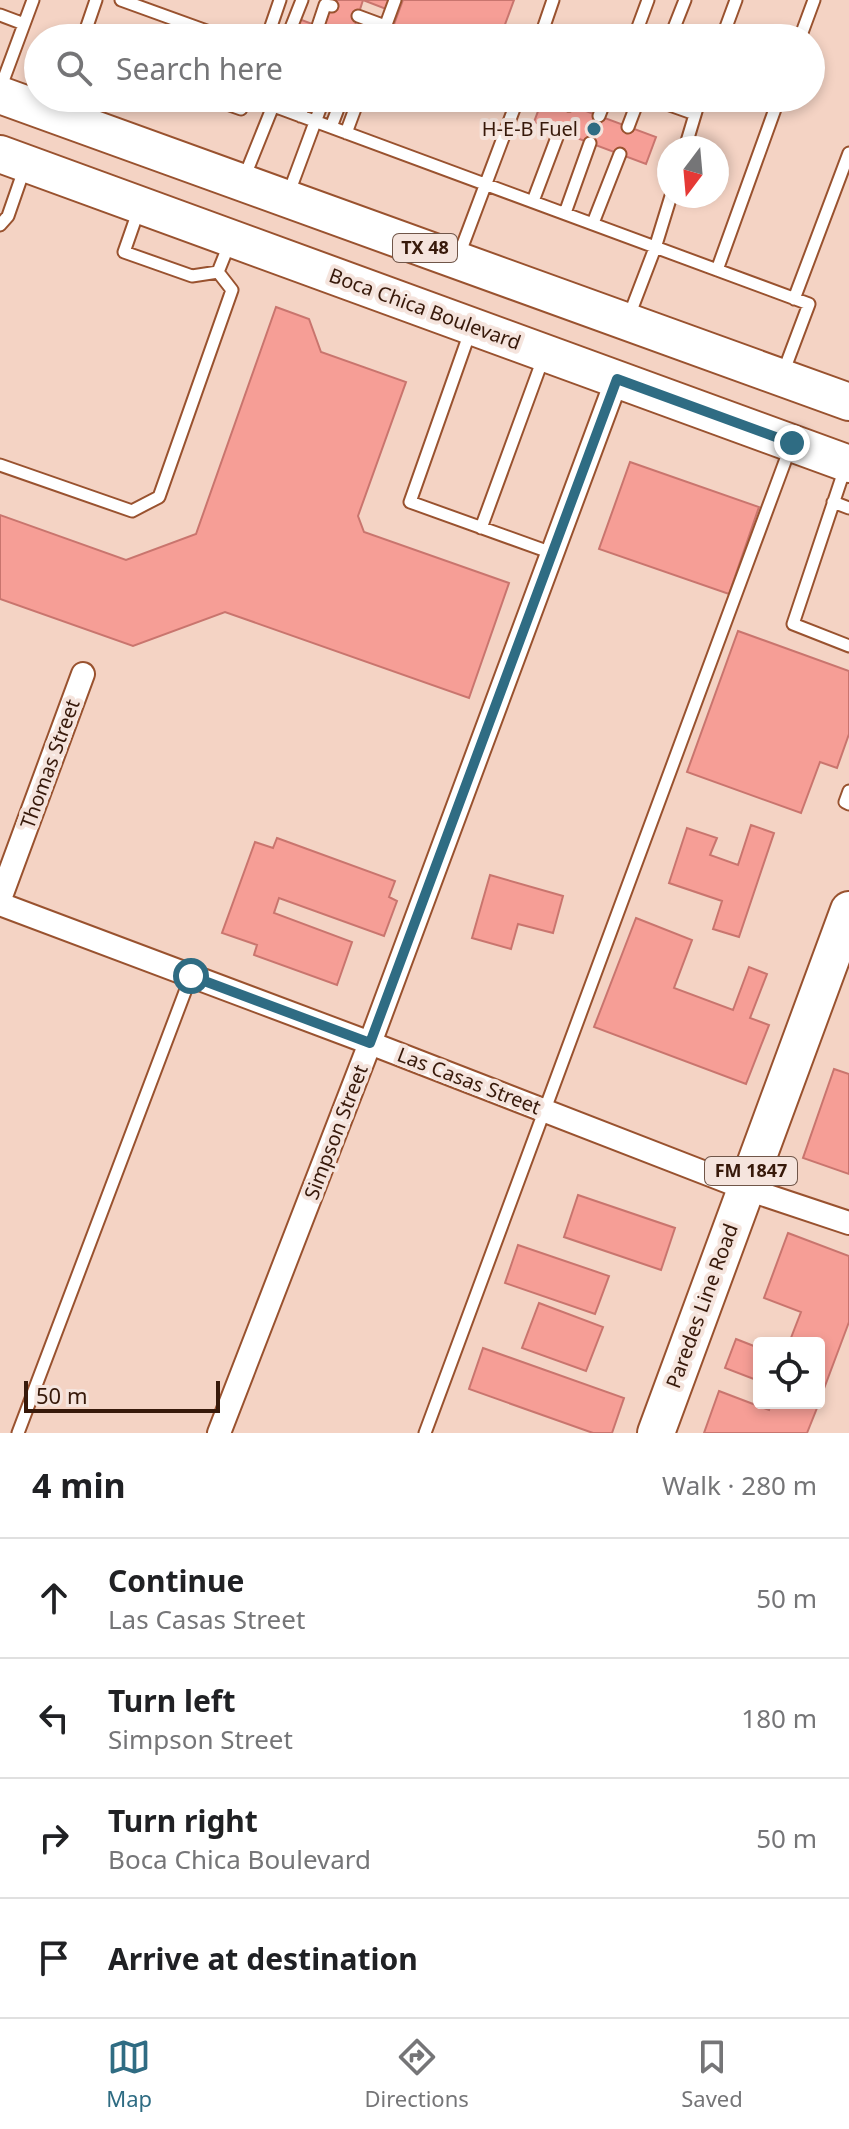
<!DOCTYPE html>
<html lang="en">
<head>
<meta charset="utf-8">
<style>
  body { margin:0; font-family:"Noto Sans",sans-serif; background:#f6f6f6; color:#202124 }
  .controls { position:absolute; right:24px; bottom:24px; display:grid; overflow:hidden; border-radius:8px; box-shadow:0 4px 12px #0003 }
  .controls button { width:72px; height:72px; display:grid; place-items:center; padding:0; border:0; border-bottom:2px solid #e0e0e0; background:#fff; color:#202124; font:40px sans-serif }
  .compass { position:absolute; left:657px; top:136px; width:72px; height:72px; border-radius:50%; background:#fff; box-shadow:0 4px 12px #0003; rotate:196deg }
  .scale { position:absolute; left:24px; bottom:20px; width:196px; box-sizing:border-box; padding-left:8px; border:4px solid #37190a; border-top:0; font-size:22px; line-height:28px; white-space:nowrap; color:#37190a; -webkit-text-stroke:6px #f5e4dd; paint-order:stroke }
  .stop { position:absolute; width:24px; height:24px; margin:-18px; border:6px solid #2f6c83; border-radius:50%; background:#fff }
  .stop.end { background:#2f6c83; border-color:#fff; box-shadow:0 2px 8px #0008 }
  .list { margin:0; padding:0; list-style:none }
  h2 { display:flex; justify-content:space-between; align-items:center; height:104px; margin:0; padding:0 32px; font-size:34px }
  h2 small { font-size:26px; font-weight:400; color:#757577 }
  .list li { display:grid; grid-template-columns:52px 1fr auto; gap:24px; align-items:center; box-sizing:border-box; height:120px; padding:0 32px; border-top:2px solid #e0e0e0 }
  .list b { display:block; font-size:30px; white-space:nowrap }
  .list p { margin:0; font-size:26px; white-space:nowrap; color:#757577 }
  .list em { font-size:26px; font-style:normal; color:#757577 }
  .icon { flex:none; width:44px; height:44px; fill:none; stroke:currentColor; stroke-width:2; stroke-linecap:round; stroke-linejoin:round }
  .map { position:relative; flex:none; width:849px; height:1433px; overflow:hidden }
  .search { position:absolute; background:#fff; box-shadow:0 4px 12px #0003; left:24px; right:24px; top:24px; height:88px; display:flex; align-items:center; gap:20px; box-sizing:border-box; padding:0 28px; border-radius:44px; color:#757577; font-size:30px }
  .sheet { height:584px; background:#fff }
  nav { display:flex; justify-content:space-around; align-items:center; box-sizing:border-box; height:112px; border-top:2px solid #e0e0e0; background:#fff; font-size:22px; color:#757577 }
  nav a { display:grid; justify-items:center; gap:4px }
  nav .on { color:#2f6c83 }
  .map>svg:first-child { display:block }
</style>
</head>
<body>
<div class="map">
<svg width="849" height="1433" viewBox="0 0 849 1433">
  <rect width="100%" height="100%" fill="#f4d3c4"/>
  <path fill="#f69e96" stroke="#c9756e" stroke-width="2" d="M334,0H389L386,9L363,0L351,38H292L299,19L323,28Z
    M403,0H514L500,38H389Z
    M543,98H551L656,137L646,164L534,122Z
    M276,307L309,319L321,352L406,382L358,516L364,532L509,583L469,698L225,612L133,646L0,599V515L126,560L196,534Z
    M630,462L759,507L729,594L599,549Z
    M738,631L849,671V734L837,768L820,762L801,813L687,772Z
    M751,825L774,833L739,937L713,929L722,901L669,883L687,828L717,838L710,855L738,865Z
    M277,838L395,881L389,897L397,901L384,936L279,898L274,913L352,942L337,985L254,955L257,945L222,933L255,842L273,848Z
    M490,875L563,896L553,933L518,924L511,949L472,938Z
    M636,918L692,940L674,988L733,1010L749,967L767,974L750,1018L769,1025L746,1084L594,1027Z
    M834,1069L849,1074V1174L803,1158Z
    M578,1195L675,1228L661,1270L564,1237Z
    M788,1233L849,1256V1322L819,1402V1343H789L801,1312L764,1298Z
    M518,1245L609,1276L595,1314L505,1283Z
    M539,1303L603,1327L586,1371L522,1348Z
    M736,1339L759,1348V1381L725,1368Z
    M483,1348L624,1398L612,1433H593L469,1389Z
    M719,1391L769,1410L771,1403H819L807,1433H704Z"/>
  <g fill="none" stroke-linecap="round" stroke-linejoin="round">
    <g stroke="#99522f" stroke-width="15">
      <path id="service" d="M121,0L226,38
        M0,15L24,24
        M358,16L385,26
        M318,26L325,5L332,6
        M83,38L96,0
        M267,38L280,0
        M287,38L302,0
        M366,38L372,22
        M381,38L395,0
        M540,38L553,0
        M634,38L648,0
        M670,38L685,0
        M722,38L736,0
        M800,38L814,0
        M0,89L33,0
        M210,98L241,109L245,98
        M264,98L263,102L809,304L783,373
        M650,98L695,114
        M569,105L572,98
        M290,112L294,98
        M300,116L307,98
        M599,116L606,98
        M331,127L342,98
        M628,127L639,98
        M346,133L359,98
        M685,148L700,98
        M244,178L273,106
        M288,195L324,98
        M533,201L559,132
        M139,209L124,252L192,276L218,272
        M565,213L590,143
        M593,223L620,154
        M0,225L8,216L25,167
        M459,255L518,98
        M717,270L779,98
        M794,299L849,153
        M629,316L655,248L671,196
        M470,332L410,502L552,553
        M0,465L132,511L159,497L232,290L218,272L230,242
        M845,468L793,624L849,646
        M833,502L849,508
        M481,528L544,356
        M849,791L845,802L849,804
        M18,1433L191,976
        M425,1433L790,448"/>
    </g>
    <g stroke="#99522f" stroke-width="26">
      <path id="minor" d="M0,899L83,674
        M0,904L370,1043L744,1188L849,1223
        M219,1433L370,1043L617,379"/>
    </g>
    <g stroke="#99522f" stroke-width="40">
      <path id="primary" d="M0,95L849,402
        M0,154L849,464
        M656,1433L849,910"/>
    </g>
    <use href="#service" stroke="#fff" stroke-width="11"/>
    <use href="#minor" stroke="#fff" stroke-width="22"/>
    <use href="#primary" stroke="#fff" stroke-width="36"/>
  </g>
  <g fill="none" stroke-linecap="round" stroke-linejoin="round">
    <path stroke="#2f6c83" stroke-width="10" d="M191,976L370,1043L617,379L792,443"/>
  </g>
  <circle fill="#2f6c83" stroke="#f5e4dd" stroke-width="3" cx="594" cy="129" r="8"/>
  <g text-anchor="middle" stroke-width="8" stroke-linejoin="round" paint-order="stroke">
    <g fill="#f5e4dd" stroke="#705649" stroke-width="2">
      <rect x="393" y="234" width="64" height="28" rx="6"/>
      <rect x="705" y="1157" width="92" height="28" rx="6"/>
    </g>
    <g font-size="18" font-weight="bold" fill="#37190a">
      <text x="425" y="254">TX 48</text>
      <text x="751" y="1177">FM 1847</text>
    </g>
    <g font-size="20" fill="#37190a" stroke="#f5e4dd" text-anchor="end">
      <text x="578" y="136">H-E-B Fuel</text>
    </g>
    <g font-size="20" fill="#37190a" stroke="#f5e4dd">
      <text transform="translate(425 309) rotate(20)" y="7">Boca Chica Boulevard</text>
      <text transform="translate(50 764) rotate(-70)" y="7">Thomas Street</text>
      <text transform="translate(469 1081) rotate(21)" y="7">Las Casas Street</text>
      <text transform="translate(336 1132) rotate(-69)" y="7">Simpson Street</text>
      <text transform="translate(702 1306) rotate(-70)" y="7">Paredes Line Road</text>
    </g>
  </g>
</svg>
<div class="controls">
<button><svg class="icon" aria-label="locate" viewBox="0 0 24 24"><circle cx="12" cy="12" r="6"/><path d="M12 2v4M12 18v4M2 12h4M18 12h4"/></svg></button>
</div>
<svg class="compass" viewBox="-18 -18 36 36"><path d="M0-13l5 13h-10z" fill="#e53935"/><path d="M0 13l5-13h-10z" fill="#757577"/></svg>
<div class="scale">50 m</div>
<div class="stop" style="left:191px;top:976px"></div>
<div class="stop end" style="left:792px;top:443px"></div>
<div class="search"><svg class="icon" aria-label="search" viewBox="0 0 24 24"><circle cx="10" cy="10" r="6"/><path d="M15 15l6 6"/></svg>Search here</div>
</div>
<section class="sheet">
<h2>4 min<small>Walk · 280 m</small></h2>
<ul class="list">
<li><svg class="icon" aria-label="ahead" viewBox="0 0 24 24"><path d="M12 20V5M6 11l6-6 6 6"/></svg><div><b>Continue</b><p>Las Casas Street</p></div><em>50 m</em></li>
<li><svg class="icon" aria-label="left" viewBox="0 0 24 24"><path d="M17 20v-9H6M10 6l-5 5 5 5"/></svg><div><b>Turn left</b><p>Simpson Street</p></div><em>180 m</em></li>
<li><svg class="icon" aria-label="right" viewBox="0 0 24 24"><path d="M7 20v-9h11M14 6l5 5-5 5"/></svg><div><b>Turn right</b><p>Boca Chica Boulevard</p></div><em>50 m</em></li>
<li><svg class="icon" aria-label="arrive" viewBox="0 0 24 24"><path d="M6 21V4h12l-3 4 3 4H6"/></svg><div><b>Arrive at destination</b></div></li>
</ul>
</section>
<nav>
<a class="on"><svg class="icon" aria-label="map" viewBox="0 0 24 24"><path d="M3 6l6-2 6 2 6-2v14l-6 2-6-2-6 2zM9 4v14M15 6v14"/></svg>Map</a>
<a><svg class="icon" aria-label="directions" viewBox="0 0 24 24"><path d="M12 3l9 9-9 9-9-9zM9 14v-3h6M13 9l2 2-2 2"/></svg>Directions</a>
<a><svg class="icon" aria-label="saved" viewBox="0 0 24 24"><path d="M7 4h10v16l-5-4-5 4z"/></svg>Saved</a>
</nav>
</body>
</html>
